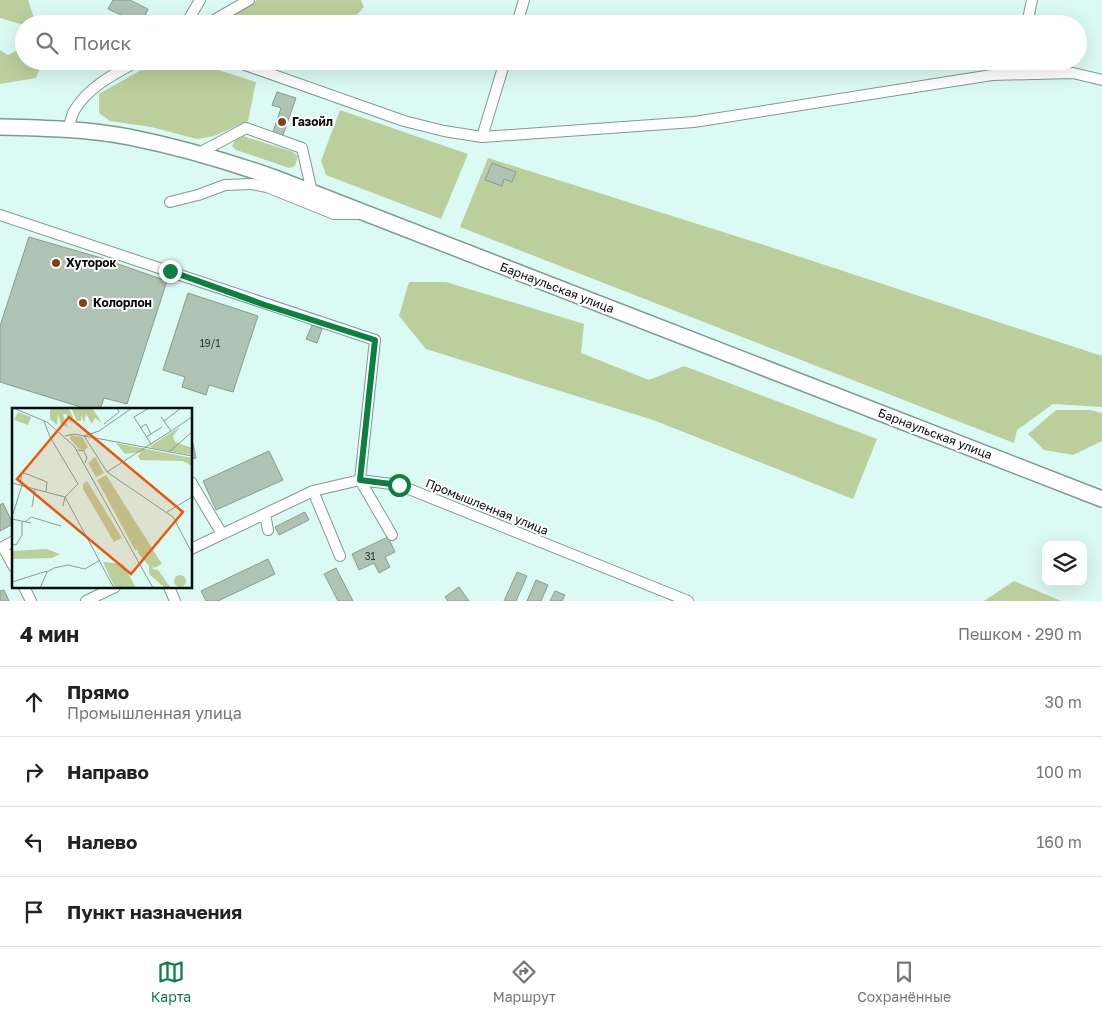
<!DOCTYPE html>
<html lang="ru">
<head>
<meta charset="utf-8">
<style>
  body { margin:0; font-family:"Golos Text",sans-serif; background:#f2f2f2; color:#222 }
  .controls { position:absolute; right:15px; bottom:15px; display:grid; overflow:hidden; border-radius:10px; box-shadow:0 5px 20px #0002 }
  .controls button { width:45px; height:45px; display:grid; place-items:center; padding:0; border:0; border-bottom:1px solid #e0e0e0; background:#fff; color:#222; font:25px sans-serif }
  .stop { position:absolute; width:15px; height:15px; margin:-11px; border:4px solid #0b8043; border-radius:50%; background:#fff }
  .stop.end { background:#0b8043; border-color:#fff; box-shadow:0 1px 5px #0008 }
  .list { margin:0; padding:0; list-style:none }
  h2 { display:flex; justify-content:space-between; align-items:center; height:65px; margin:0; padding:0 20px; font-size:21px }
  h2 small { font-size:16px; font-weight:400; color:#767676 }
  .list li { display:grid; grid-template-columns:32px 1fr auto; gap:15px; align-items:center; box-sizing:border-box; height:70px; padding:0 20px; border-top:1px solid #e0e0e0 }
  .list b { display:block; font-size:19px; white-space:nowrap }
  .list p { margin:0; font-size:16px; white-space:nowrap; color:#767676 }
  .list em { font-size:16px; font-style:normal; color:#767676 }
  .icon { flex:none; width:28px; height:28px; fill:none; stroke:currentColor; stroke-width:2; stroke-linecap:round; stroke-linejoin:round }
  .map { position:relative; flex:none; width:1102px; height:601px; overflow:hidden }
  .search { position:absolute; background:#fff; box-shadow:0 5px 20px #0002; left:15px; right:15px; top:15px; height:55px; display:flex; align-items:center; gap:12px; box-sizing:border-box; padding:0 18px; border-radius:28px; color:#767676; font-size:19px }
  .sheet { height:345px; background:#fff }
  nav { display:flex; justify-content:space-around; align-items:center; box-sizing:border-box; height:70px; border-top:1px solid #e0e0e0; background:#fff; font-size:14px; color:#767676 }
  nav a { display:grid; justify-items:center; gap:2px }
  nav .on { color:#0b8043 }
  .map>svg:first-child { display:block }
</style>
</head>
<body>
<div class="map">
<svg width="1102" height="601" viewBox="0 0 1102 601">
  <rect width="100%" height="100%" fill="#dbfaf3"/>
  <path fill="#bbcf9c" d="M0,0H28L36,24H24V25L0,18Z
    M257,0H361L364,7L349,24H305L278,17L261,24H214Z
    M0,50L8,55L18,50L24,54V61H34L41,66L36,78L0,84Z
    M157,61H190L256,82L248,121L214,136L197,139L151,127L110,121L99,113V94Z
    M340,110L468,154L441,219L326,175L321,161Z
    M243,136L293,152L298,156L295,166L289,168L236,150L232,146L236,139Z
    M488,158L761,244L1102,356V407L1053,404L1017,430L1014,443L460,227Z
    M409,282H446L584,324L581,353L649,380L684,366L877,439L853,499L653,420L426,349L399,316Z
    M1056,410H1090L1102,413V441L1073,455L1044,450L1028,434Z
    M1014,581L1061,601H984Z"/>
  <path fill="#aec3b3" stroke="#889d8e" d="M113,0H130L148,9L141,24L108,9Z
    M277,92L296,98L282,138L272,135L281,108L272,105Z
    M492,163L516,172L512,182L504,179L502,186L485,180Z
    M29,237L98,257L167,281L127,404L104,398L100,410H90L0,382V326Z
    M188,293L258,316L233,392L209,385L206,395L182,387L185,377L163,370Z
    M312,325L322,329L317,343L306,339Z
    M191,443H193L196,458L191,459Z
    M269,451L283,480L216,510L203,481Z
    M3,503L13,524L0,531V505Z
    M305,512L309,520L279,535L275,527Z
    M388,537L395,552L385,557L390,567L379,573L374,563L359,570L352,554Z
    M268,559L275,574L218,601H206L201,591Z
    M336,568L353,601H338L324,574Z
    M517,572L527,576L516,601H504Z
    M536,580L548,585L541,601H527Z
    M459,587L469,601H448L445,597Z
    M4,590L9,601H0V591Z
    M555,591L565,595L562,601H550Z"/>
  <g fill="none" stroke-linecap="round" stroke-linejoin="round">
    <g stroke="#7e9a94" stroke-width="12">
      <path id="minor" d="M186,24L200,0
        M207,24L249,0
        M517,24L524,0
        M1027,24L1032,0
        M234,61L404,121L444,131L482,137L694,122L992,75L1073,73L1102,80
        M1016,74L1019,61
        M68,130C70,124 71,117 74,111C88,87 114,74 138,61
        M482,137L505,61
        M199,153L246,128L302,148L312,192
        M170,202L198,195L225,185L252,184L267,187L334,214H361
        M0,215L375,340L360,480L392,535
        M191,482L222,534
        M313,491L340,556
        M265,514L268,530
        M14,541L3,547L14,567
        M191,549L313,491L360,480L399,485L688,601
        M24,587L31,601
        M169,587L175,601
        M86,601L115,587"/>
    </g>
    <g stroke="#7e9a94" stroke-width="18">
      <path id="highway" d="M0,127C43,128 87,129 129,137C179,147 227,161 275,178L1102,499"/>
    </g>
    <use href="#minor" stroke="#fff" stroke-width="10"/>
    <use href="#highway" stroke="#fff" stroke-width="15"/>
  </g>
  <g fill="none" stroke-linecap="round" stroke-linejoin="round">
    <path stroke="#0b8043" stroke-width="6" d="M170,271L265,305L375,340L360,480L399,485"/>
  </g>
  <g fill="#863f1d" stroke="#fff" stroke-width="2">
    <circle cx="282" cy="122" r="5"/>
    <circle cx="56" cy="263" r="5"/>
    <circle cx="83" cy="303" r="5"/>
  </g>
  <g text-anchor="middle" stroke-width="4" stroke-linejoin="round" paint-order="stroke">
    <g font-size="10" fill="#2f3b36">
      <text x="210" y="347">19/1</text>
      <text x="370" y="560">31</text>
    </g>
    <g font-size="12" font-weight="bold" fill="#050e0c" stroke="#fff" text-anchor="start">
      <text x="292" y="126">Газойл</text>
      <text x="66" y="267">Хуторок</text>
      <text x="93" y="307">Колорлон</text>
    </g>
    <g font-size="12" fill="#050e0c" stroke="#fff">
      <text transform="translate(557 288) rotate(21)" y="4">Барнаульская улица</text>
      <text transform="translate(935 434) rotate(21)" y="4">Барнаульская улица</text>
      <text transform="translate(487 507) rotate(22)" y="4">Промышленная улица</text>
    </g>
  </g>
  <g transform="translate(12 408)">
    <rect width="180" height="180" fill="#dbfaf3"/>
    <path d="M38,0H57L61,9L59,15L54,6L51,7L56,19L49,17L46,6L45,17L38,11ZM59,0H80L90,15L83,10L80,16L74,6L72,15L69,7V13H65ZM6,4L19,9L16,17L2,12ZM168,19L161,28L163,34L180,40V47L140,40L138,38ZM59,27L70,29L76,39L72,43L66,40L58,31ZM104,35L180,50V58L171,53L128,52L126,48L129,44L113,46ZM83,49L92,65L84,69L76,55ZM94,67L150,156L142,160L141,157V161L146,162L159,180H153L137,166V158L126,145V142H132H123L85,72ZM75,73L110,130L102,134L71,81V76ZM35,141L48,146L40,150L0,151V143ZM91,154L111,156L124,180H103ZM162 173a6 6 0 1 1 12 0a6 6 0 1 1-12 0Z" fill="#bbcf9c"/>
    <path fill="none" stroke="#859c97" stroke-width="1" d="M1,0L35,14L62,38L141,180M120,0L87,23L72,28L95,64L161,109L180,145M137,0L122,9L139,36M32,13L38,29L66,76L53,89L51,98M152,13L169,0M92,16L107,4L105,0M128,20L134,16L139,26M159,23L180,9M53,28L62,26L180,48M134,29L150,19M65,42L72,43L75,50L73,55M157,44L180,24M95,64L159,23L149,9M0,75L53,89L102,180M8,76L10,65L15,66L35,74L34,83M20,99L23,81M155,104L180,89M1,106L10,77M0,111L19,115M13,114L19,109L49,118M0,136L4,137L10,127V113M0,174L35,163M28,180L35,164L42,160L56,157L73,161L88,152"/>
    <path fill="#e8590c" fill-opacity="0.15" stroke="#e8590c" stroke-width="2.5" d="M57,9L171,104L119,166L5,71Z"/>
    <rect width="180" height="180" fill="none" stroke="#050e0c" stroke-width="2.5"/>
  </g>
</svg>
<div class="controls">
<button><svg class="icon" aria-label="layers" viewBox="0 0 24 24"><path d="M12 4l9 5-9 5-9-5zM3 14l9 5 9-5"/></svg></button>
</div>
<div class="stop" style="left:399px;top:485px"></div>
<div class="stop end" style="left:170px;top:271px"></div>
<div class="search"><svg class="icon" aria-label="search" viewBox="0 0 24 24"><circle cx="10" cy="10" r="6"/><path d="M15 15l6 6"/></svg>Поиск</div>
</div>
<section class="sheet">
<h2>4 мин<small>Пешком · 290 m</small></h2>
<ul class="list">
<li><svg class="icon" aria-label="ahead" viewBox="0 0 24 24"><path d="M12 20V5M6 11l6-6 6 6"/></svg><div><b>Прямо</b><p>Промышленная улица</p></div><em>30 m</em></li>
<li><svg class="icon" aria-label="right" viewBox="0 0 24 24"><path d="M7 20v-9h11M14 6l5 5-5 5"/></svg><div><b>Направо</b></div><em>100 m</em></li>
<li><svg class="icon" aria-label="left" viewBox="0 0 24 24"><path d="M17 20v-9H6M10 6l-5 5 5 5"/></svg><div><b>Налево</b></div><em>160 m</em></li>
<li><svg class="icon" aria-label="arrive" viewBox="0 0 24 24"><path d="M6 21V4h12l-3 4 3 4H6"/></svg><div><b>Пункт назначения</b></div></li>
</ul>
</section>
<nav>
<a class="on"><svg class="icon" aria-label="map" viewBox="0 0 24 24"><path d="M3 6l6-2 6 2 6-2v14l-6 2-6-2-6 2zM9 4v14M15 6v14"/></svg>Карта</a>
<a><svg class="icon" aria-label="directions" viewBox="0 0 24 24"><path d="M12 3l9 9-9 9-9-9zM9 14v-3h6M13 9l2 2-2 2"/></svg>Маршрут</a>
<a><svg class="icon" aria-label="saved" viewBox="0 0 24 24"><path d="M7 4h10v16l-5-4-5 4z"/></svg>Сохранённые</a>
</nav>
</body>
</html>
